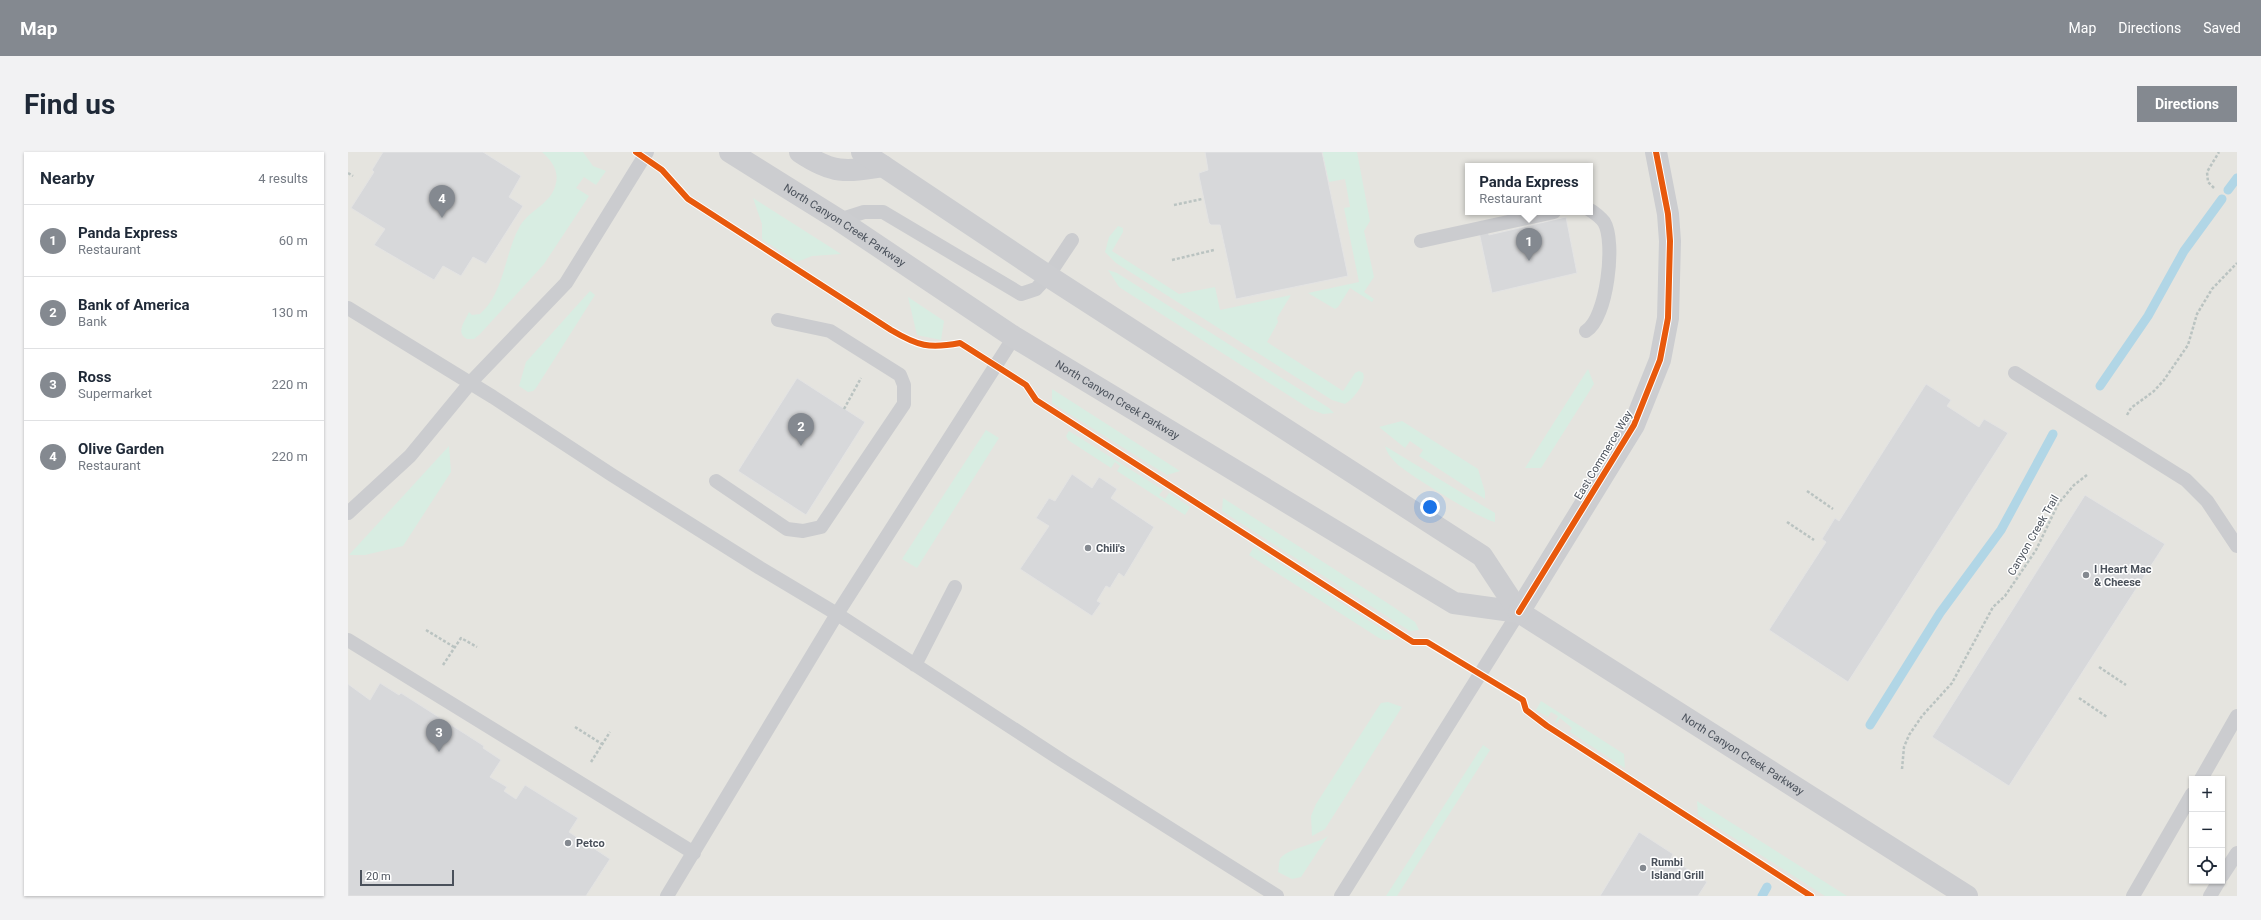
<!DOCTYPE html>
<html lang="en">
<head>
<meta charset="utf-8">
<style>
  body { margin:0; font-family:Roboto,sans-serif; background:#f2f2f3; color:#1f2937 }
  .controls { position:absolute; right:12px; bottom:12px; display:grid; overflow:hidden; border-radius:0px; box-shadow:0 1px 3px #0004 }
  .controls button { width:36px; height:36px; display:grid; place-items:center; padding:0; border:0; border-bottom:1px solid #e0e1e3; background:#fff; color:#1f2937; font:20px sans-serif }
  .scale { position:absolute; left:12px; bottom:10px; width:94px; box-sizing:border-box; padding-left:4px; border:2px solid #4a515b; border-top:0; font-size:11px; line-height:14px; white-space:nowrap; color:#4a515b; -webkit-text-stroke:3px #fff; paint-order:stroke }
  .you { position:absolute; left:1082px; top:355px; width:14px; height:14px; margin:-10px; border:3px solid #fff; border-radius:50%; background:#1a73e8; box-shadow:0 0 0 6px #1a73e833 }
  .badge { display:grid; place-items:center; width:26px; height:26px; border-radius:50%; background:#848990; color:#fff; font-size:13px; font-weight:700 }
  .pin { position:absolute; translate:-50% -33px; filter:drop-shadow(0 1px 2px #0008) }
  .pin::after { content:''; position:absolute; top:21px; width:14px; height:12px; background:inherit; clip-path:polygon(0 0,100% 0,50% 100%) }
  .popup { position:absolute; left:1117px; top:11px; width:128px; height:52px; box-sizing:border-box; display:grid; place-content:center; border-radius:0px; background:#fff; filter:drop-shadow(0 1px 3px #0005); font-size:13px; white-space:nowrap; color:#747a83 }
  .popup b { font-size:15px; color:#1f2937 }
  .popup::after { content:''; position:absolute; left:50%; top:100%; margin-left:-8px; border:8px solid transparent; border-top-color:#fff }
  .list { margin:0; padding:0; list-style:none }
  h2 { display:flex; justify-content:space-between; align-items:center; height:52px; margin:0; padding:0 16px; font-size:17px }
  h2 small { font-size:13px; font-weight:400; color:#747a83 }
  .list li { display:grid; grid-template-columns:26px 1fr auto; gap:12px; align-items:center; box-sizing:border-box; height:72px; padding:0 16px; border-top:1px solid #e0e1e3 }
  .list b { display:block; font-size:15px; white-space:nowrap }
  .list p { margin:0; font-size:13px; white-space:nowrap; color:#747a83 }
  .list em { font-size:13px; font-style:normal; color:#747a83 }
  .icon { flex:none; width:22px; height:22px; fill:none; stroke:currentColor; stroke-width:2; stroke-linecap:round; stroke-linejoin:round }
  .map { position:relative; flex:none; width:1889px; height:744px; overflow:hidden; border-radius:0px }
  header { display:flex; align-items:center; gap:24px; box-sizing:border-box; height:56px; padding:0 20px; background:#848990; color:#fff }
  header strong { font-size:19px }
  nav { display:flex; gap:22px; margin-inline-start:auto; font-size:14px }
  .intro { display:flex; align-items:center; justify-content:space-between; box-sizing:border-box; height:96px; padding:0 24px }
  h1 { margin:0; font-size:28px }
  .button { padding:10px 18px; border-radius:0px; background:#848990; color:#fff; font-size:14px; font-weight:700 }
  main { display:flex; gap:24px; padding:0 24px }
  aside { flex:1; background:#fff; border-radius:0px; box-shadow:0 1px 3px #0004 }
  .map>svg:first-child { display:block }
</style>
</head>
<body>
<header>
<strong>Map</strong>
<nav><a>Map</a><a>Directions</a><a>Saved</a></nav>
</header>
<div class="intro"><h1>Find us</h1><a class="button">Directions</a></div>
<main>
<aside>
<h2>Nearby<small>4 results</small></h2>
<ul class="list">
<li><span class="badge">1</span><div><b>Panda Express</b><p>Restaurant</p></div><em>60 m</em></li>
<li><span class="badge">2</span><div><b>Bank of America</b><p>Bank</p></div><em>130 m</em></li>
<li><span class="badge">3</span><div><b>Ross</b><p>Supermarket</p></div><em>220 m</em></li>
<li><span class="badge">4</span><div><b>Olive Garden</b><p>Restaurant</p></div><em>220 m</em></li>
</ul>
</aside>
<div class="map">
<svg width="1889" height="744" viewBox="0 0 1889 744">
  <rect width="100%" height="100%" fill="#f1f1f1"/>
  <path fill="#e5e4df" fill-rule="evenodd" d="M0,0H1889V744H0ZM1120,14H1242V60H1120ZM1844,627H1874V729H1844Z"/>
  <path fill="#d8ede2" d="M194,0H235L245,14L258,19L248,33L236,25L228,36L241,44L196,112L132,182L126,187H119C107,181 117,169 121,160L124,163L132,162C157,140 156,102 172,74C182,57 204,52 208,31C211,18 203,8 194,0Z
    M974,0H1009L1022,69L1016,79L1026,125L1016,140L1026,147L1024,150L1002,136L990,155L987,157L960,141L1011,130L996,56L1002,55L997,27L981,30Z
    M405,46L493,102L464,104L449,110L414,87V72Z
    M770,74L775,76V80L764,99L831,142L867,135L872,158L943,143L929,166L930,170L919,190L995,239L1007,221L1011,219L1015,221C1019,230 1005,248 997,252L984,248L768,111L757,100L761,85Z
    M760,118L769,121L981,256L986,261L975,262L962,257L771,135Z
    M242,139L247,143L188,236L185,239L180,240L171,234L178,210Z
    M560,145L596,169L593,188L569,183Z
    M1240,217L1246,232L1193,316H1177Z
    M704,237L832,319L819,323L704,251Z
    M1054,269L1130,317L1137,340V347L1071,304L1075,298L1062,289L1057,296L1031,275Z
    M638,278L651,286L569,416L554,407Z
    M721,279L815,338L811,343L817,347L821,341L842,355L837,363L769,319L772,314L767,310L763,316L720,288L718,284Z
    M101,294L103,320L55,394L17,403H1Z
    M1037,294L1147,361V370C1135,369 1060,322 1049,312C1043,306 1039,301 1037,294Z
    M875,346L1044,454L1067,470L1071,478L1062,479L874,359Z
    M906,395L1049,487L1037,488L1031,486L901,403Z
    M1193,549L1276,602L1277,616L1222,580L1224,576L1212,566L1209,571L1207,570L1210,564L1203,560L1200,565L1188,558Z
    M1040,550L1054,555L977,677L964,684L963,664L968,652L1031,554L1033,551Z
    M1135,593L1142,598L1049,744H1038Z
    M1349,649L1499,744H1477L1350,663Z
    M980,684L953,725L944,727L930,720C931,716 931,710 932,707C938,697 969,692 980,684Z"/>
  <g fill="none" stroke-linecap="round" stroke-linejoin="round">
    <path stroke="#b1d6e6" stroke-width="9" d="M1880,38L1889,26
      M1752,234L1800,164L1836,99L1874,47
      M1522,573L1592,461L1653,378L1705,282
      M1414,744L1419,735"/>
  </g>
  <path fill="#d7d8da" stroke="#e3e3e3" d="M35,0H135L173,24L161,45L175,54L138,112L125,105L113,124L95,114L86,128L26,93L37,77L3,56L26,20L24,18Z
    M857,0H974L1000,124L888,147L872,73H863L861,71L851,24V21L860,18Z
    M1218,65L1229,121L1144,141L1131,80L1139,78L1141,83Z
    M449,226L517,270L458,363L390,319Z
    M1578,232L1603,248L1599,254L1631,275L1636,267L1660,281L1500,530L1421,478L1478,390L1474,387L1487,366L1491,369Z
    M724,322L744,336L751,325L769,337L763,346L806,375L776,425L771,421L762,436L758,434L749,449L753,451L744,464L672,417L701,374L688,366L701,346L707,349Z
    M1737,343L1817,392L1661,634L1584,585Z
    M32,531L51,543L53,541L136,594L135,596L153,608L142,625L159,635L156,639L168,647L177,633L230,666L221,680L262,707L238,744H0V532L22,548Z
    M1291,680L1325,702L1323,706L1359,730L1350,744H1252Z"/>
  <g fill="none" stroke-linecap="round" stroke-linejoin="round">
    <path stroke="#bac3c1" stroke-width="2.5" stroke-dasharray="3 2" stroke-linecap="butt" d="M0,21L5,24
      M1866,36L1860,30L1859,20L1871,0
      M826,53L854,47
      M824,108L866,98
      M496,257L513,226
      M1779,263L1783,256L1806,239L1816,228L1840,193L1849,162L1864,137L1889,111
      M1459,339L1485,357
      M1439,370L1466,388
      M78,478L106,495
      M95,513L113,486L129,495
      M1751,515L1778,533
      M1731,546L1759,565
      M227,575L254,592
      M243,610L262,580
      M1554,617L1556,595L1561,583L1574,564L1604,531L1645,455L1657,444L1688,398L1710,352L1726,333L1739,323"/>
    <path stroke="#cbcccf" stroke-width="14" d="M491,68L516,60H535L673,142L688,137L700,124L724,88
      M1073,89L1206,60
      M0,156L145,245L264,323L412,416L489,462L718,611L929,744
      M1238,179C1259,167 1268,89 1256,70C1253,66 1246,60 1242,58
      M1667,221L1838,328L1859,349L1889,394
      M368,329L439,377L455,379L473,375L556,252V233L552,223L482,179L430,168
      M0,361L62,304L123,230L218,131L299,0
      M0,488L346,701
      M567,513L607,435
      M1853,627L1889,564
      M1874,724L1889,701
      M319,744L489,462L666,185
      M993,744L1171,460
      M1785,744L1844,642
      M1862,744L1871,729"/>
    <g stroke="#cccdd0" stroke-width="22">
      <path id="s1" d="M382,0L491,68L666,185L1106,451L1171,460L1619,744"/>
      <path d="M452,0C485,22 497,20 535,14"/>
      <path d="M514,0L700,124L1134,404L1171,460"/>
      <path d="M1171,460L1286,273L1312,208L1320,166L1322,89L1320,62L1308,0"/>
    </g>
    <g stroke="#fff" stroke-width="8">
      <path id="cycleway" d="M288,0L314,18L340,47L543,178C570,194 581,197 612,191L678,233L688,248L1065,490H1079L1175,548L1178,558L1199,574L1463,744
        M1171,460L1286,273L1312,208L1320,166L1322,89L1320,62L1308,0"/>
    </g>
    <use href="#cycleway" stroke="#e8590c" stroke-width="6"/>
  </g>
  <g fill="#848990" stroke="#fff" stroke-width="1.5">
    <circle cx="740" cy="396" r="4"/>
    <circle cx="1738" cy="423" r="4"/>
    <circle cx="220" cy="691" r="4"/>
    <circle cx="1295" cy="716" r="4"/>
  </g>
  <g text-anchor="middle" stroke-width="3" stroke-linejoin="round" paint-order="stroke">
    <g font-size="11" fill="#4a515b" stroke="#fff">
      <text dy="4" stroke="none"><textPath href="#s1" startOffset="136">North Canyon Creek Parkway</textPath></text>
      <text dy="4" stroke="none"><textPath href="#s1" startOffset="460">North Canyon Creek Parkway</textPath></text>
      <text transform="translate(1255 303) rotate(-59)" y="4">East Commerce Way</text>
      <text transform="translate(1685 383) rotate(-60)" y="4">Canyon Creek Trail</text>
      <text dy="4" stroke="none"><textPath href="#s1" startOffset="1184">North Canyon Creek Parkway</textPath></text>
    </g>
    <g font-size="11" font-weight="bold" fill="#4a515b" stroke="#fff" text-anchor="start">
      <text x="748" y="400">Chili's</text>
      <text x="1746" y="421">I Heart Mac<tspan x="1746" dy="13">&amp; Cheese</tspan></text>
      <text x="228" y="695">Petco</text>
      <text x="1303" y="714">Rumbi<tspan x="1303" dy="13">Island Grill</tspan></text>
    </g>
  </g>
</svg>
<div class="controls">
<button>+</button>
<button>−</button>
<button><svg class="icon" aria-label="locate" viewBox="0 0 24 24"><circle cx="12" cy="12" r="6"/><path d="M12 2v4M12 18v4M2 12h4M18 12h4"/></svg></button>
</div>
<div class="scale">20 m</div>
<div class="you"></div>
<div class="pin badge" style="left:1181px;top:109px">1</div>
<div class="popup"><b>Panda Express</b>Restaurant</div>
<div class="pin badge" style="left:453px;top:294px">2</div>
<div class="pin badge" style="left:91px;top:600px">3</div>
<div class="pin badge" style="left:94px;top:66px">4</div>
</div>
</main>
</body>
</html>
